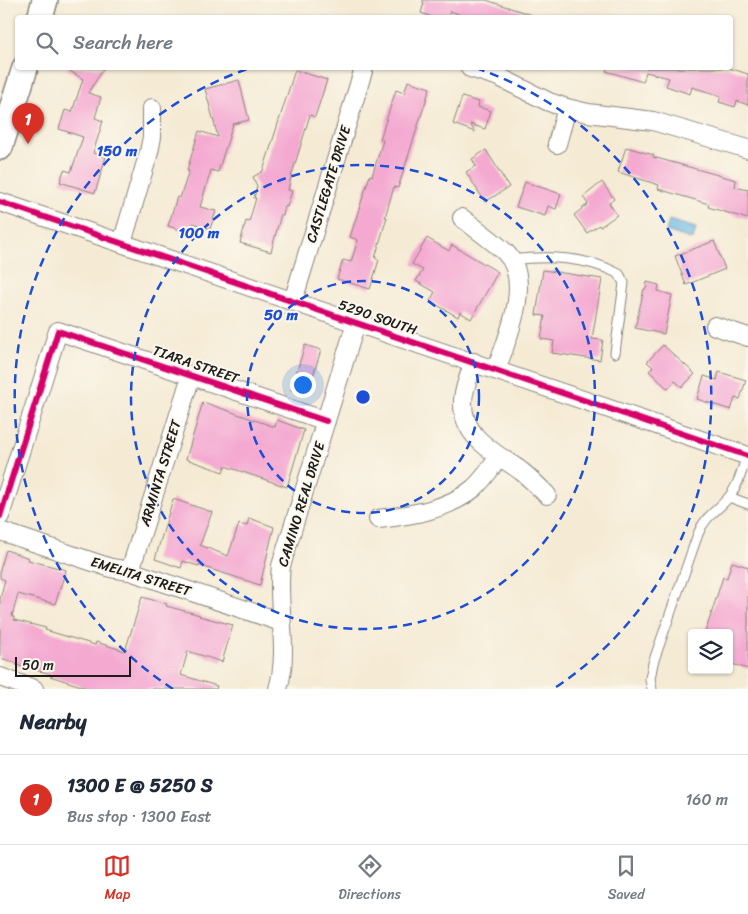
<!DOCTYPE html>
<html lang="en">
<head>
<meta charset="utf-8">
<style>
  body { margin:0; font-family:Sriracha,sans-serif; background:#f2f2f3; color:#1f2937 }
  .controls { position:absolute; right:15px; bottom:15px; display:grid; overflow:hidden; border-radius:5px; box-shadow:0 1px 4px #0004 }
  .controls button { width:45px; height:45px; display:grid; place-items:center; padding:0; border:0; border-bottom:1px solid #e0e1e3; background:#fff; color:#1f2937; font:25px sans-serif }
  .scale { position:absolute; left:15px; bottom:12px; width:116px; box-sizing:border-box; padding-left:5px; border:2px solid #1c1c1c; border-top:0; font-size:14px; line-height:18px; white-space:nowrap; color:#1c1c1c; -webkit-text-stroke:4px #fbf7ec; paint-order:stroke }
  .you { position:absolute; left:302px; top:384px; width:18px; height:18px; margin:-12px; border:4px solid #fff; border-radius:50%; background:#1a73e8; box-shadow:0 0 0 8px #1a73e833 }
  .badge { display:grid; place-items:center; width:32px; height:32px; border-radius:50%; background:#d93025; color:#fff; font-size:16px; font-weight:700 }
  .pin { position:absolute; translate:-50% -41px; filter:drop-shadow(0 1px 2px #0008) }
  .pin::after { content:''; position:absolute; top:26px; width:18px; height:15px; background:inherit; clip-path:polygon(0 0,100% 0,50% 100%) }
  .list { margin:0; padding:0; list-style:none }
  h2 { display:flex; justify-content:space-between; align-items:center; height:65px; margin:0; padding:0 20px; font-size:21px }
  h2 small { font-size:16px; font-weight:400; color:#747a83 }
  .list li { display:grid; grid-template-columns:32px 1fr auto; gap:15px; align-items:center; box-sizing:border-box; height:90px; padding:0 20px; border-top:1px solid #e0e1e3 }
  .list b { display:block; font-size:19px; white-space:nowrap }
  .list p { margin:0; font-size:16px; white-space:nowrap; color:#747a83 }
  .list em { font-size:16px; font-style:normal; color:#747a83 }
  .icon { flex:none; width:28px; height:28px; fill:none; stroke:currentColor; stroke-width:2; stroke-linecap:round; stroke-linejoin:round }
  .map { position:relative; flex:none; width:748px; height:689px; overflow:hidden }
  .search { position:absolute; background:#fff; box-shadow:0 1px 4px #0004; left:15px; right:15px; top:15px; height:55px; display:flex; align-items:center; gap:12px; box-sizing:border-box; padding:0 18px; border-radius:5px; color:#747a83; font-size:19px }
  .sheet { height:155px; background:#fff }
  nav { display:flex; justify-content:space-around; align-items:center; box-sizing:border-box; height:70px; border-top:1px solid #e0e1e3; background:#fff; font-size:14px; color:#747a83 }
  nav a { display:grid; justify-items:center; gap:2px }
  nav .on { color:#d93025 }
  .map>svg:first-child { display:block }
</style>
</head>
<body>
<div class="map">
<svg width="748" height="689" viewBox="0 0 748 689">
  <rect width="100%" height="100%" fill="#fbf7ec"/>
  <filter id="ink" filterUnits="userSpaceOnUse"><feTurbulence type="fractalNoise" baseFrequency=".02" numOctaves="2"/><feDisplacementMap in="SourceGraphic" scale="10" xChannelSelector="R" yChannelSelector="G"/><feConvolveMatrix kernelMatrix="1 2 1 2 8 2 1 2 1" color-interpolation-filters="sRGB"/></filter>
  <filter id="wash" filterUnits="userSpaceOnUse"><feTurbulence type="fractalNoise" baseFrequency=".0096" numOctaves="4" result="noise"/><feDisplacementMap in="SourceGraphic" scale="20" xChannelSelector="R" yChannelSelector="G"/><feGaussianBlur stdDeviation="1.12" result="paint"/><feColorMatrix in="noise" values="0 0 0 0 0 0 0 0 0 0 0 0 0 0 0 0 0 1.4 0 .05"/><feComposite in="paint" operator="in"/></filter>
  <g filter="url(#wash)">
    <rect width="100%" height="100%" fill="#f5ebd5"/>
    <path fill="#68b7e2" stroke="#426a7f" d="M669,220L696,228L693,240L666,231Z"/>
    <g id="blocks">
      <path fill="#f4a9d1" d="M423,0H486L532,15V18H469L450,11L448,18H435L421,13L424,3H423Z
        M65,68H104L88,93L101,97L95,118L103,121L93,153L106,157L95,193L60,182L64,170L71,172L83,137L59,129L65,110L72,112L83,79Z
        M607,68H729L748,74V105L737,101L735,107L719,102L721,96L692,87L690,94L666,86L669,78L646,72L643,82L606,71Z
        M295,70L327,80L315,117L310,115L291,177L288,190L292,191L287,207L285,206L283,215L281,214L271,252L240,243L246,221L249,222L256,198H254L257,186L253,177L263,171Z
        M239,80L249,120L233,124L218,172L211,170L200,207L216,211L210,229L193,223L190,233L168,226L177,197L180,198L189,171L187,170L199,131L218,137L205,89Z
        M408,81L430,88L398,188L394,187L385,217H387L375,258L379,260L370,289L337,279L343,260L351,262L358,240L350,237L370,175L372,176L383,140L380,139L396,90L404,93Z
        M462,97L479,102L478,107L491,111L485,129L470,124L475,132L453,124Z
        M626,147L654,155L653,157L736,180L735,187L748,190V219L708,207L709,204L658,189L659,185L618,172Z
        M486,150L509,187L485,202L466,172L476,166L472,159Z
        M525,182L561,194L556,209L548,206L545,216L516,207Z
        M602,182L614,199L609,203L617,215L600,227L599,225L587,233L574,215L588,204L583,197Z
        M427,238L449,251L452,245L498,272L471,319L460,312L458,317L430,301L435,292L416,281L423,270L412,264Z
        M714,241L725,269L686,285L675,256Z
        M543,270L602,279L592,339L603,340L600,360L552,353L554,341L541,339L545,316L536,315Z
        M647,282L659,285L658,291L672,295L664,334L635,328L644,289H646Z
        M305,345L321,350L307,395L291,390Z
        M663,345L695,374L682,387L675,381L668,389L649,371L653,367L647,362Z
        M719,372L746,380L740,399L735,398L731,410L697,399L704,376L717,380Z
        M203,402L275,427L277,420L304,430L287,487L225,466L223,472L186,459Z
        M173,499L212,512L200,545L228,556L239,524L247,526L249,518L274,527L260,585L198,565V566L183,561L181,568L155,559Z
        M6,550L29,558L28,560L66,570L55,604L18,594L12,616L14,617V620L46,628L45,630L95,645L96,642L125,651L142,597L167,604L166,606L200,615L199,616L233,625L222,662L188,651L181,675L217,686L216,689H90L50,676L51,674L16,665L17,663L0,658V599L5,580L0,578V570Z
        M732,562L748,567V669L729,663V633H705L723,577L727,578Z"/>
    </g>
  </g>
  <g filter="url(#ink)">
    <use href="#blocks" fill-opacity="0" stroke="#888478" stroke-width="1"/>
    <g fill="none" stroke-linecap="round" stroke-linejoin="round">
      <g stroke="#888478" stroke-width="11">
        <path id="service" d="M511,260C547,256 586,256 619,274L624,283L615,353
          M729,497L748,504
          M652,689L650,679L653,663L698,534C705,516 717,511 728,498C738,487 742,470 747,455"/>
      </g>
      <g stroke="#888478" stroke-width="20">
        <path id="minor" d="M470,68L499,77L549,102L567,108L588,113L653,121L748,149
          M557,144L567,108
          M0,202L748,456
          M462,218C476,229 492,240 505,252C534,280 507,339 496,370
          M122,243L149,152L152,137V108
          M293,301L364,68
          M715,326L748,337
          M474,362C470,374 464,387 463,400C461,438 495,452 521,471C530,478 539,487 547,495
          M0,516L58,331L326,421
          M378,519C411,515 448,510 474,488C484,479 491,468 499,457
          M0,531L111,568L130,571L281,622
          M130,571L191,376
          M0,677L34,689
          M278,689C290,649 276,607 281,566L356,323"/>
      </g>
      <g stroke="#888478" stroke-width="28">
        <path id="secondary" d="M40,18L45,0
          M0,147L25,68"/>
      </g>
      <use href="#service" stroke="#fff" stroke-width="9"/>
      <use href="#minor" stroke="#fff" stroke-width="18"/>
      <use href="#secondary" stroke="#fff" stroke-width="25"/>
      <g stroke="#fbf7ec" stroke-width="9">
        <path id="cycleway" d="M0,202L748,456
          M0,516L58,331L326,421"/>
      </g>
      <use href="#cycleway" stroke="#d6006c" stroke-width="6"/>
    </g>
  </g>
  <g fill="none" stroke="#1d4ed8" stroke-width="2.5" stroke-dasharray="9 6">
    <circle cx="363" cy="397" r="116"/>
    <circle cx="363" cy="397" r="232"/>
    <path d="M173 689A348 348 0 0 1 250 68M476 68A348 348 0 0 1 553 689"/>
  </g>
  <g text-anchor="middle" stroke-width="4" stroke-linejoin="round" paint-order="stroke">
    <g font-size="14" fill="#1c1c1c" stroke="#fbf7ec">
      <text transform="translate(328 184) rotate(-73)" y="5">CASTLEGATE DRIVE</text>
      <text transform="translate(378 317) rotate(19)" y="5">5290 SOUTH</text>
      <text transform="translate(196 364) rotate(19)" y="5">TIARA STREET</text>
      <text transform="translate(160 473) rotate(-73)" y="5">ARMINTA STREET</text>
      <text transform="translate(301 504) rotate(-73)" y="5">CAMINO REAL DRIVE</text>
      <text transform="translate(141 576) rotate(17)" y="5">EMELITA STREET</text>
    </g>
  </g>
  <circle cx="363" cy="397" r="8" fill="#1d4ed8" stroke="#fbf7ec" stroke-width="2.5"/>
  <g font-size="15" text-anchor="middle" font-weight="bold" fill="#1d4ed8" stroke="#fbf7ec" stroke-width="4" stroke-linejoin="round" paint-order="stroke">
    <text x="117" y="156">150 m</text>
    <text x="199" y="238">100 m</text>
    <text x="281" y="320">50 m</text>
  </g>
</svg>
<div class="controls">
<button><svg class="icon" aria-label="layers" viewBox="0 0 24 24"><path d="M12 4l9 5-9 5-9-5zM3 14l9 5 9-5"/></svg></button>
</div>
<div class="scale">50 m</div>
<div class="you"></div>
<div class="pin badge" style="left:28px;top:144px">1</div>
<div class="search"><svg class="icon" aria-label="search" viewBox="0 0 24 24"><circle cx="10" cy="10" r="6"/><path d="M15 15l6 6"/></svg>Search here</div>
</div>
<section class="sheet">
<h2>Nearby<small></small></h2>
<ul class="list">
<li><span class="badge">1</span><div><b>1300 E @ 5250 S</b><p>Bus stop · 1300 East</p></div><em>160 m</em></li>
</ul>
</section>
<nav>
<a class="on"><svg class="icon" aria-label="map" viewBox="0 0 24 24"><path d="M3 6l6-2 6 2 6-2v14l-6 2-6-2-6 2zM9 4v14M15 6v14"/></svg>Map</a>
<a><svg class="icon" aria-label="directions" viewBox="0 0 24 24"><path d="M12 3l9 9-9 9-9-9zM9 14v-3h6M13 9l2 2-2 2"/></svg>Directions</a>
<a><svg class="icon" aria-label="saved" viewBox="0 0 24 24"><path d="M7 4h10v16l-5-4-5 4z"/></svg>Saved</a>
</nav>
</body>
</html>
